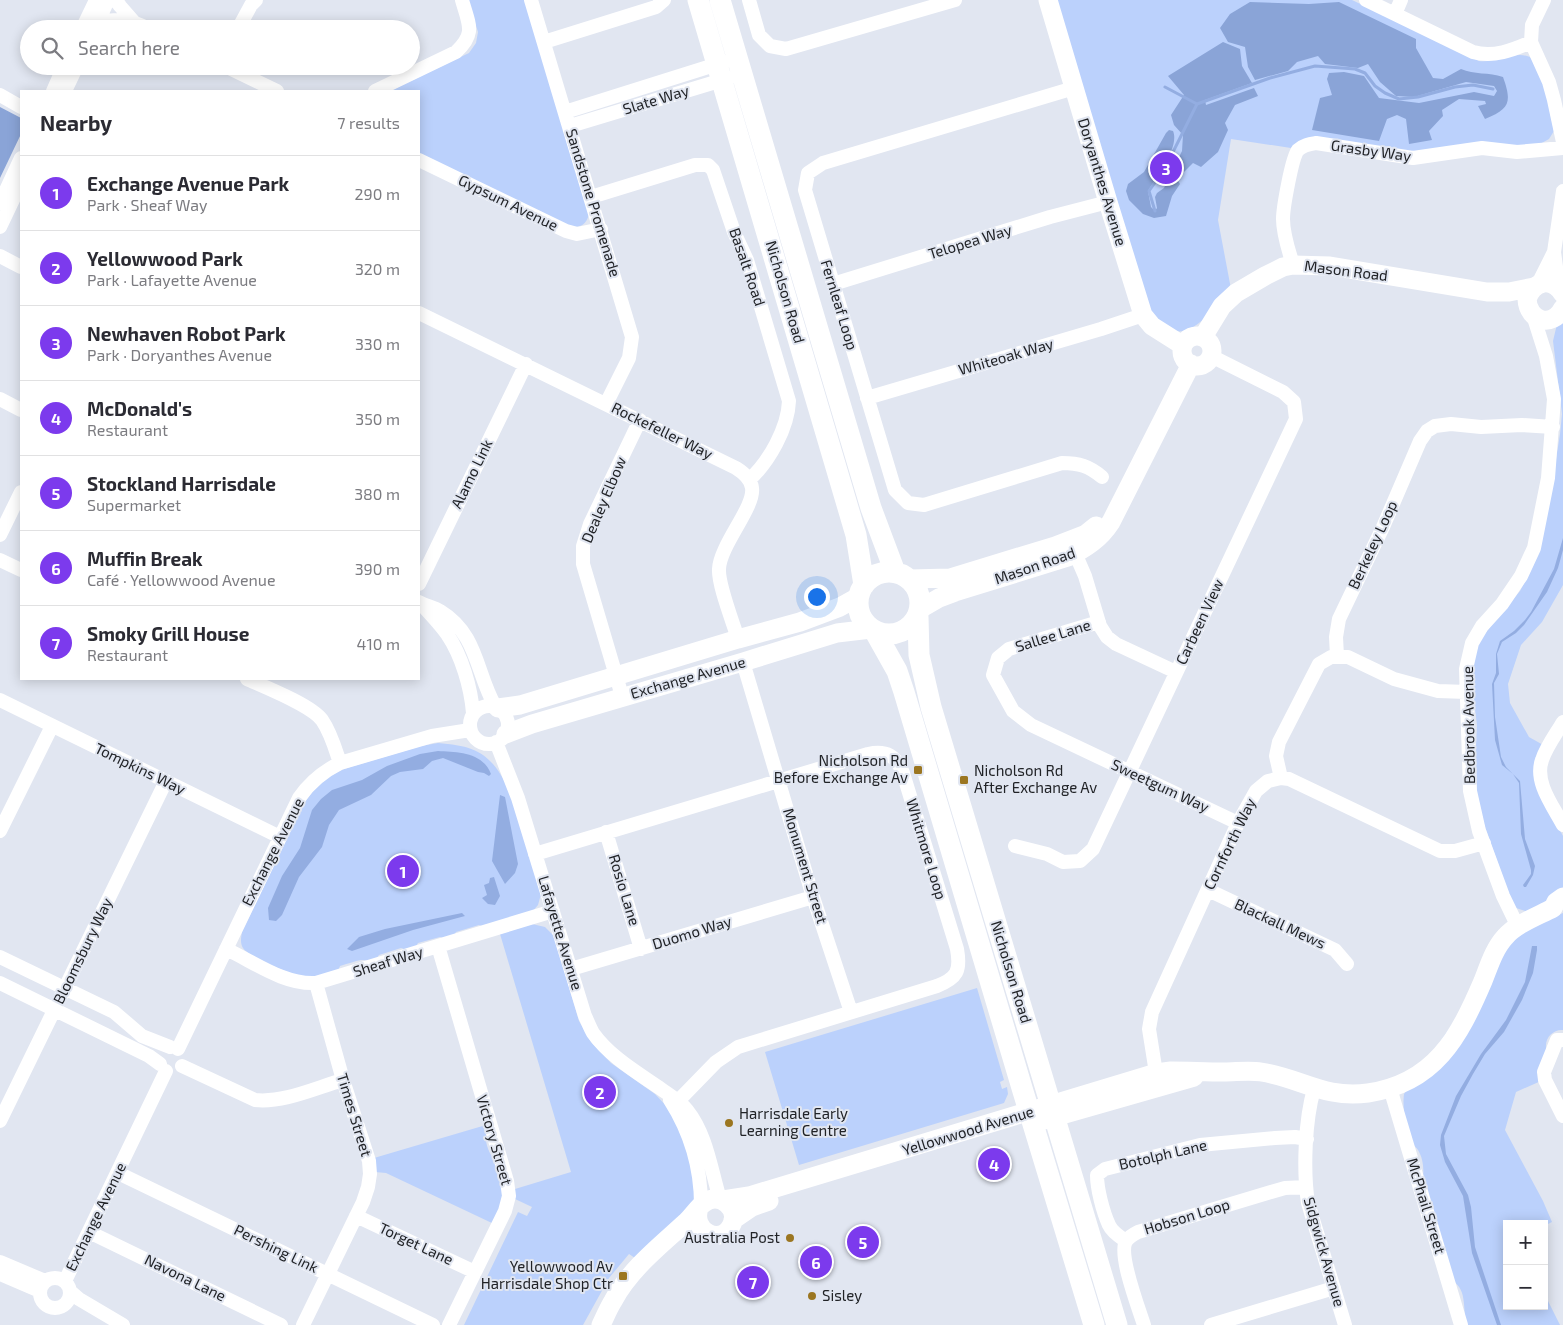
<!DOCTYPE html>
<html lang="en">
<head>
<meta charset="utf-8">
<style>
  body { margin:0; font-family:"Exo 2",sans-serif; background:#f2f2f3; color:#2b2b33 }
  .controls { position:absolute; right:15px; bottom:15px; display:grid; overflow:hidden; border-radius:0px; box-shadow:0 2px 12px #0003 }
  .controls button { width:45px; height:45px; display:grid; place-items:center; padding:0; border:0; border-bottom:1px solid #e1e1e2; background:#fff; color:#2b2b33; font:25px sans-serif }
  .you { position:absolute; left:816px; top:596px; width:18px; height:18px; margin:-12px; border:4px solid #fff; border-radius:50%; background:#1a73e8; box-shadow:0 0 0 8px #1a73e833 }
  .badge { display:grid; place-items:center; width:32px; height:32px; border-radius:50%; background:#7c3aed; color:#fff; font-size:16px; font-weight:700 }
  .pin { position:absolute; translate:-50% -50%; border:2px solid #fff; box-shadow:0 1px 5px #0006 }
  .list { margin:0; padding:0; list-style:none }
  h2 { display:flex; justify-content:space-between; align-items:center; height:65px; margin:0; padding:0 20px; font-size:21px }
  h2 small { font-size:16px; font-weight:400; color:#7c7c81 }
  .list li { display:grid; grid-template-columns:32px 1fr auto; gap:15px; align-items:center; box-sizing:border-box; height:75px; padding:0 20px; border-top:1px solid #e1e1e2 }
  .list b { display:block; font-size:19px; white-space:nowrap }
  .list p { margin:0; font-size:16px; white-space:nowrap; color:#7c7c81 }
  .list em { font-size:16px; font-style:normal; color:#7c7c81 }
  .icon { flex:none; width:28px; height:28px; fill:none; stroke:currentColor; stroke-width:2; stroke-linecap:round; stroke-linejoin:round }
  .map { position:relative; flex:none; width:1563px; height:1325px; overflow:hidden }
  .search { position:absolute; background:#fff; box-shadow:0 2px 12px #0003; left:20px; top:20px; width:400px; height:55px; display:flex; align-items:center; gap:12px; box-sizing:border-box; padding:0 18px; border-radius:28px; color:#7c7c81; font-size:19px }
  .panel { position:absolute; background:#fff; box-shadow:0 2px 12px #0003; left:20px; top:90px; width:400px; height:590px; border-radius:0px }
  .map>svg:first-child { display:block }
</style>
</head>
<body>
<div class="map">
<svg width="1563" height="1325" viewBox="0 0 1563 1325">
  <rect width="100%" height="100%" fill="#e1e6f1"/>
  <path fill="#bbd1fc" d="M468,0H526L590,210C588,222 583,228 571,227L419,153V91H390L469,53L476,43L478,32Z
    M1055,0H1352L1479,61C1498,63 1514,50 1530,57L1542,74L1554,131L1549,139L1540,144L1417,153L1293,145L1291,148L1231,139L1218,220L1231,289C1218,303 1194,339 1172,330C1165,327 1158,320 1152,316Z
    M1563,319V585L1542,622L1521,645L1508,684L1510,703L1529,737L1545,746L1539,790L1563,836V895L1528,912L1516,908L1512,903L1484,824L1476,791L1475,768L1477,725L1473,693V671L1476,650L1482,637L1520,591L1533,566L1548,510L1560,434L1562,414L1553,341L1557,324Z
    M438,743C480,746 493,756 511,794L541,894L538,905L532,912L484,927L479,925L456,932L453,937L445,939L440,937L418,943L415,948L407,950L401,948L379,955C373,965 370,959 361,960C355,961 347,964 340,966L338,971C329,973 319,978 311,978C298,978 249,958 243,948C240,943 241,938 242,932L301,809C312,790 323,778 344,769L421,746Z
    M1563,913V1030C1554,1029 1545,1037 1546,1047C1547,1054 1548,1047 1548,1054C1547,1063 1543,1073 1541,1081L1516,1092L1505,1130L1543,1201L1552,1222L1544,1226V1224H1507V1306H1544V1293L1560,1325H1467C1462,1310 1468,1291 1453,1281L1423,1177C1424,1169 1423,1158 1418,1150C1417,1148 1415,1147 1413,1144C1406,1132 1402,1108 1404,1094L1501,953L1514,936Z
    M532,924L545,927L554,936L579,1021L591,1042L611,1063L655,1094L672,1112L693,1160L695,1203L635,1258L629,1254L609,1278L583,1325H464L518,1212L527,1216L532,1207L515,1199V1189L571,1172L500,934Z
    M977,988L1004,1080L1000,1082L1002,1089L1007,1087L1008,1094L1004,1103L799,1165L765,1052Z
    M486,1125C488,1131 486,1132 486,1137C485,1145 492,1159 498,1164L504,1200L494,1224L386,1173L375,1172L374,1158Z"/>
  <path fill="#8aa4d7" d="M1250,2L1309,4L1339,2L1416,39V48L1433,78L1443,79L1461,69C1474,75 1489,72 1503,77C1512,102 1510,109 1485,119L1478,106L1486,104L1485,101L1459,99L1442,110L1443,116L1429,131L1432,140L1409,144L1406,119L1397,115L1387,119L1379,141L1312,130L1320,98L1332,95L1327,79L1329,73L1344,72L1364,76L1379,98L1419,103L1474,92L1494,96L1497,91L1494,86L1466,82L1414,97L1396,96L1380,82L1368,64L1358,68L1325,64L1318,56L1297,62L1288,71L1255,80L1248,67L1245,47L1228,42L1220,28L1230,14Z
    M1223,42L1240,49L1242,66L1252,83L1205,100L1206,105L1254,88L1258,96L1235,105L1225,123L1228,130L1218,152L1201,167L1193,163L1177,179L1180,184L1172,196L1166,216L1154,218L1143,214L1129,200L1126,191L1128,184L1144,172L1166,133L1169,130L1173,131C1180,147 1156,178 1148,191L1151,207L1155,211L1157,208L1155,197L1157,193L1164,188L1182,151L1183,135L1174,125L1171,115L1184,95L1168,76Z
    M0,107L21,118V134L0,178Z"/>
  <path fill="#93ade1" d="M1563,538V550L1558,568L1547,592L1524,625L1516,633L1502,642L1497,654L1499,674L1494,683L1495,717L1501,757L1506,767L1520,781L1525,839L1535,866L1533,875L1526,887H1524L1523,885L1531,874V870L1521,834L1519,783L1513,774L1502,765L1495,740L1492,684L1496,673V654L1500,641L1514,631L1525,620L1531,612L1554,569Z
    M438,751C457,752 483,752 491,774L489,776L484,773L478,772L443,758L432,761L423,769L400,772L391,776L371,795L339,810L329,825L322,847L299,877L282,915L276,921L269,920L268,908L282,876L300,848L312,810L321,799L332,790L362,780L387,766L420,754Z
    M500,795L505,797L518,864L515,873L505,884L492,861Z
    M494,877L500,896L495,905L488,904L482,898L487,895L484,885L489,883L490,878Z
    M462,913L465,916L413,930L352,951L347,949L359,937L385,929Z
    M1532,946H1537V950L1533,973L1522,1000L1504,1032L1485,1054L1473,1074L1461,1096L1444,1136L1446,1154L1468,1195L1471,1207L1475,1247L1501,1325H1497L1472,1253L1463,1196L1445,1162L1440,1145L1441,1135L1456,1096L1481,1054L1506,1020L1525,982Z"/>
  <g fill="none" stroke-linecap="round" stroke-linejoin="round">
    <path stroke="#93ade1" stroke-width="3" d="M1165,87L1197,104
      M1155,211L1149,191L1164,170L1197,104L1270,78L1315,66L1355,69L1365,73L1375,86L1385,93L1399,99L1418,97L1455,87L1473,85L1493,89"/>
    <path stroke="#fff" stroke-width="14" d="M116,0L120,6L134,22
      M531,0L632,337L629,358L606,404
      M749,0L759,35L770,46L786,49L955,0
      M1366,0L1473,52C1493,58 1513,50 1531,42
      M1544,0L1532,25L1531,42L1549,82L1554,100L1563,142
      M1395,14L1401,0
      M97,23C118,18 130,19 149,29
      M95,28L108,0
      M82,29L96,0
      M238,29L251,5L256,0
      M544,42L656,7L664,0
      M225,66L277,91
      M1074,88L823,163L808,173L805,190L895,490L908,503L924,505L1062,463C1079,463 1089,466 1102,477
      M53,91L64,66
      M65,91L77,66
      M375,91L456,52C476,33 469,25 462,0
      M0,95L21,107
      M565,112L724,62
      M570,126L729,78
      M419,160L566,231L577,234L601,229
      M591,197L695,165H708L713,170L734,232L747,260L789,401C788,428 769,462 749,480
      M0,203L21,158
      M0,227L21,183
      M1554,252L1559,289
      M0,256L21,267
      M1293,265C1289,251 1283,235 1283,219C1283,208 1292,157 1298,150C1303,145 1310,144 1316,143L1413,158L1482,148L1517,152L1563,148
      M833,284L1050,217L1108,202
      M1538,284L1554,252L1563,191
      M419,313L736,468C744,473 751,479 752,488C755,507 720,545 719,569C718,585 733,622 738,639
      M867,398L1101,329L1143,315
      M0,399L21,410
      M0,535L21,492
      M1072,546L1085,576L1100,626L1107,637L1116,644L1176,672
      M0,560L21,570
      M419,584L526,364
      M419,602C426,606 434,607 440,611C478,634 476,673 495,706
      M424,607C432,616 440,624 447,634C462,656 471,688 473,713
      M1099,622L1009,649L998,658L993,675L1013,711L1031,725L1238,823
      M1337,656L1336,637L1339,619L1383,527L1420,441L1427,431L1435,426L1451,424L1481,427L1522,425L1553,427
      M743,662L813,897L851,1012
      M247,679C265,687 311,705 322,720C331,733 335,748 340,763
      M622,696L583,564V546L590,524L640,420
      M0,700L280,837
      M470 725a19 19 0 1 1 38 0a19 19 0 1 1-38 0Z
      M1563,722C1556,734 1546,747 1542,760C1534,782 1553,806 1563,825
      M496,742L518,798L585,1016C588,1022 590,1028 593,1033C610,1057 638,1073 661,1089C671,1096 680,1101 687,1110C707,1135 711,1170 720,1199
      M1281,778L1276,756L1279,742L1319,664L1331,657H1348L1394,679L1438,691L1467,692
      M0,831L52,726
      M606,832L641,949
      M1015,846L1047,854L1063,862L1080,861L1093,849L1296,419L1294,402L1283,392L1211,356
      M535,854L868,754C887,750 896,756 903,773L957,949C961,971 957,978 937,986L738,1047L716,1062L679,1100
      M1208,890L1335,950L1347,964
      M1518,927L1503,896L1479,831L1470,791L1466,669L1472,643L1482,626L1502,604L1521,576L1534,548L1548,478L1554,399L1546,356L1533,315
      M438,946L507,1181L509,1196L505,1211L449,1325
      M226,949C254,962 284,985 316,983L553,911
      M0,957L114,1012L142,1036L170,1047
      M571,969L813,897
      M0,983L149,1056L160,1064
      M1563,1040H1557L1544,1072L1545,1080L1563,1116
      M178,1049L299,798C310,782 322,772 340,763L432,736L470,730
      M182,1066L255,1100C284,1103 315,1088 343,1080
      M1156,1073L1149,1029L1152,1012L1238,823L1256,791L1268,781L1281,778L1289,779L1440,851H1455L1484,843
      M1390,1088L1461,1325
      M1314,1089C1305,1120 1303,1170 1308,1203L1345,1325
      M670,1100C691,1133 701,1166 701,1205
      M0,1121L166,781
      M118,1173L433,1325
      M356,1216L475,1272
      M89,1232L281,1325
      M1126,1241C1120,1237 1112,1232 1109,1225C1103,1212 1097,1189 1097,1175L1105,1169L1200,1145L1275,1138L1295,1137L1307,1139
      M0,1262L45,1281
      M0,1274L40,1291
      M40 1293a15 15 0 1 1 30 0a15 15 0 1 1-30 0Z
      M65,1281L166,1071
      M71,1292L79,1299L123,1325
      M303,1325L363,1202L368,1187L370,1174L369,1161L343,1080L316,983
      M1144,1325C1139,1309 1118,1255 1126,1241C1129,1237 1134,1234 1138,1232L1271,1192L1285,1188L1306,1187
      M1211,1325L1334,1288"/>
    <path stroke="#fff" stroke-width="19" d="M1048,0L1108,202L1143,315L1152,326L1182,345
      M1563,294C1552,277 1534,280 1527,299C1528,321 1552,329 1563,308
      M1182 351a15 15 0 1 1 30 0a15 15 0 1 1-30 0Z
      M1203,337L1222,306L1236,293L1265,276L1283,267L1293,265L1330,266L1487,292H1509L1534,287
      M910,579L950,578L1055,546L1086,534L1096,526
      M920,609L939,598L955,592L1068,557C1086,548 1100,539 1111,522L1191,364
      M498,708L520,705L738,639L800,622L840,607L858,597
      M506,734L532,724L743,662L837,633L871,629
      M1040,1121L1194,1077
      M723,1200L749,1196L1156,1073L1171,1071C1188,1071 1206,1072 1224,1072C1236,1072 1249,1070 1261,1072C1301,1078 1324,1099 1368,1093C1435,1083 1459,1037 1483,981C1489,966 1494,949 1505,937C1516,924 1538,916 1553,908L1556,902L1563,897
      M733,1220L752,1207L769,1201
      M601,1325C605,1317 608,1309 613,1301C630,1269 660,1246 686,1222C692,1217 697,1208 704,1203C719,1191 741,1209 731,1226C720,1246 691,1231 699,1208"/>
    <path stroke="#fff" stroke-width="21" d="M698,0L856,535L864,585
      M720,0L871,508L895,572
      M858 603a31 31 0 1 1 62 0a31 31 0 1 1-62 0Z
      M918,617L919,655L931,707L1117,1325
      M874,630L897,671L904,692L1022,1088L1094,1325"/>
  </g>
  <g fill="#9b7621" stroke="#e1e6f1" stroke-width="2">
    <rect x="913" y="765" width="10" height="10" rx="2.5"/>
    <rect x="959" y="775" width="10" height="10" rx="2.5"/>
    <circle cx="729" cy="1123" r="5"/>
    <circle cx="790" cy="1238" r="5"/>
    <rect x="618" y="1271" width="10" height="10" rx="2.5"/>
    <circle cx="812" cy="1296" r="5"/>
  </g>
  <g text-anchor="middle" stroke-width="4" stroke-linejoin="round" paint-order="stroke">
    <g font-size="15" fill="#212327" stroke="#e1e6f1">
      <text transform="translate(656 100) rotate(-17)" y="5">Slate Way</text>
      <text transform="translate(1371 151) rotate(8)" y="5">Grasby Way</text>
      <text transform="translate(1102 182) rotate(73)" y="5">Doryanthes Avenue</text>
      <text transform="translate(508 203) rotate(26)" y="5">Gypsum Avenue</text>
      <text transform="translate(593 203) rotate(73)" y="5">Sandstone Promenade</text>
      <text transform="translate(970 242) rotate(-17)" y="5">Telopea Way</text>
      <text transform="translate(747 267) rotate(71)" y="5">Basalt Road</text>
      <text transform="translate(1346 271) rotate(7)" y="5">Mason Road</text>
      <text transform="translate(785 292) rotate(74)" y="5">Nicholson Road</text>
      <text transform="translate(839 305) rotate(73)" y="5">Fernleaf Loop</text>
      <text transform="translate(1006 357) rotate(-16)" y="5">Whiteoak Way</text>
      <text transform="translate(662 431) rotate(26)" y="5">Rockefeller Way</text>
      <text transform="translate(472 474) rotate(-64)" y="5">Alamo Link</text>
      <text transform="translate(604 500) rotate(-67)" y="5">Dealey Elbow</text>
      <text transform="translate(1373 545) rotate(-65)" y="5">Berkeley Loop</text>
      <text transform="translate(1035 566) rotate(-19)" y="5">Mason Road</text>
      <text transform="translate(1200 622) rotate(-65)" y="5">Carbeen View</text>
      <text transform="translate(1053 636) rotate(-17)" y="5">Sallee Lane</text>
      <text transform="translate(688 678) rotate(-16)" y="5">Exchange Avenue</text>
      <text transform="translate(1469 725) rotate(-91)" y="5">Bedbrook Avenue</text>
      <text transform="translate(140 769) rotate(26)" y="5">Tompkins Way</text>
      <text transform="translate(1160 786) rotate(25)" y="5">Sweetgum Way</text>
      <text transform="translate(1230 844) rotate(-64)" y="5">Cornforth Way</text>
      <text transform="translate(926 849) rotate(73)" y="5">Whitmore Loop</text>
      <text transform="translate(273 852) rotate(-63)" y="5">Exchange Avenue</text>
      <text transform="translate(805 866) rotate(73)" y="5">Monument Street</text>
      <text transform="translate(624 890) rotate(73)" y="5">Rosio Lane</text>
      <text transform="translate(1280 924) rotate(25)" y="5">Blackall Mews</text>
      <text transform="translate(560 933) rotate(73)" y="5">Lafayette Avenue</text>
      <text transform="translate(692 933) rotate(-17)" y="5">Duomo Way</text>
      <text transform="translate(83 951) rotate(-64)" y="5">Bloomsbury Way</text>
      <text transform="translate(388 962) rotate(-17)" y="5">Sheaf Way</text>
      <text transform="translate(1011 972) rotate(73)" y="5">Nicholson Road</text>
      <text transform="translate(354 1115) rotate(73)" y="5">Times Street</text>
      <text transform="translate(968 1131) rotate(-17)" y="5">Yellowwood Avenue</text>
      <text transform="translate(494 1140) rotate(74)" y="5">Victory Street</text>
      <text transform="translate(1163 1155) rotate(-13)" y="5">Botolph Lane</text>
      <text transform="translate(1426 1206) rotate(73)" y="5">McPhail Street</text>
      <text transform="translate(96 1217) rotate(-64)" y="5">Exchange Avenue</text>
      <text transform="translate(1187 1217) rotate(-17)" y="5">Hobson Loop</text>
      <text transform="translate(416 1244) rotate(25)" y="5">Torget Lane</text>
      <text transform="translate(276 1249) rotate(26)" y="5">Pershing Link</text>
      <text transform="translate(1324 1252) rotate(74)" y="5">Sidgwick Avenue</text>
      <text transform="translate(185 1278) rotate(26)" y="5">Navona Lane</text>
    </g>
    <g font-size="15" fill="#212327" stroke="#e1e6f1" text-anchor="end">
      <text x="908" y="766">Nicholson Rd<tspan x="908" dy="17">Before Exchange Av</tspan></text>
      <text x="974" y="776" text-anchor="start">Nicholson Rd<tspan x="974" dy="17">After Exchange Av</tspan></text>
      <text x="739" y="1119" text-anchor="start">Harrisdale Early<tspan x="739" dy="17">Learning Centre</tspan></text>
      <text x="780" y="1243">Australia Post</text>
      <text x="613" y="1272">Yellowwood Av<tspan x="613" dy="17">Harrisdale Shop Ctr</tspan></text>
      <text x="822" y="1301" text-anchor="start">Sisley</text>
    </g>
  </g>
</svg>
<div class="controls">
<button>+</button>
<button>−</button>
</div>
<div class="you"></div>
<div class="pin badge" style="left:403px;top:871px">1</div>
<div class="pin badge" style="left:600px;top:1092px">2</div>
<div class="pin badge" style="left:1166px;top:168px">3</div>
<div class="pin badge" style="left:994px;top:1164px">4</div>
<div class="pin badge" style="left:863px;top:1242px">5</div>
<div class="pin badge" style="left:816px;top:1262px">6</div>
<div class="pin badge" style="left:753px;top:1282px">7</div>
<div class="search"><svg class="icon" aria-label="search" viewBox="0 0 24 24"><circle cx="10" cy="10" r="6"/><path d="M15 15l6 6"/></svg>Search here</div>
<section class="panel">
<h2>Nearby<small>7 results</small></h2>
<ul class="list">
<li><span class="badge">1</span><div><b>Exchange Avenue Park</b><p>Park · Sheaf Way</p></div><em>290 m</em></li>
<li><span class="badge">2</span><div><b>Yellowwood Park</b><p>Park · Lafayette Avenue</p></div><em>320 m</em></li>
<li><span class="badge">3</span><div><b>Newhaven Robot Park</b><p>Park · Doryanthes Avenue</p></div><em>330 m</em></li>
<li><span class="badge">4</span><div><b>McDonald's</b><p>Restaurant</p></div><em>350 m</em></li>
<li><span class="badge">5</span><div><b>Stockland Harrisdale</b><p>Supermarket</p></div><em>380 m</em></li>
<li><span class="badge">6</span><div><b>Muffin Break</b><p>Café · Yellowwood Avenue</p></div><em>390 m</em></li>
<li><span class="badge">7</span><div><b>Smoky Grill House</b><p>Restaurant</p></div><em>410 m</em></li>
</ul>
</section>
</div>
</body>
</html>
